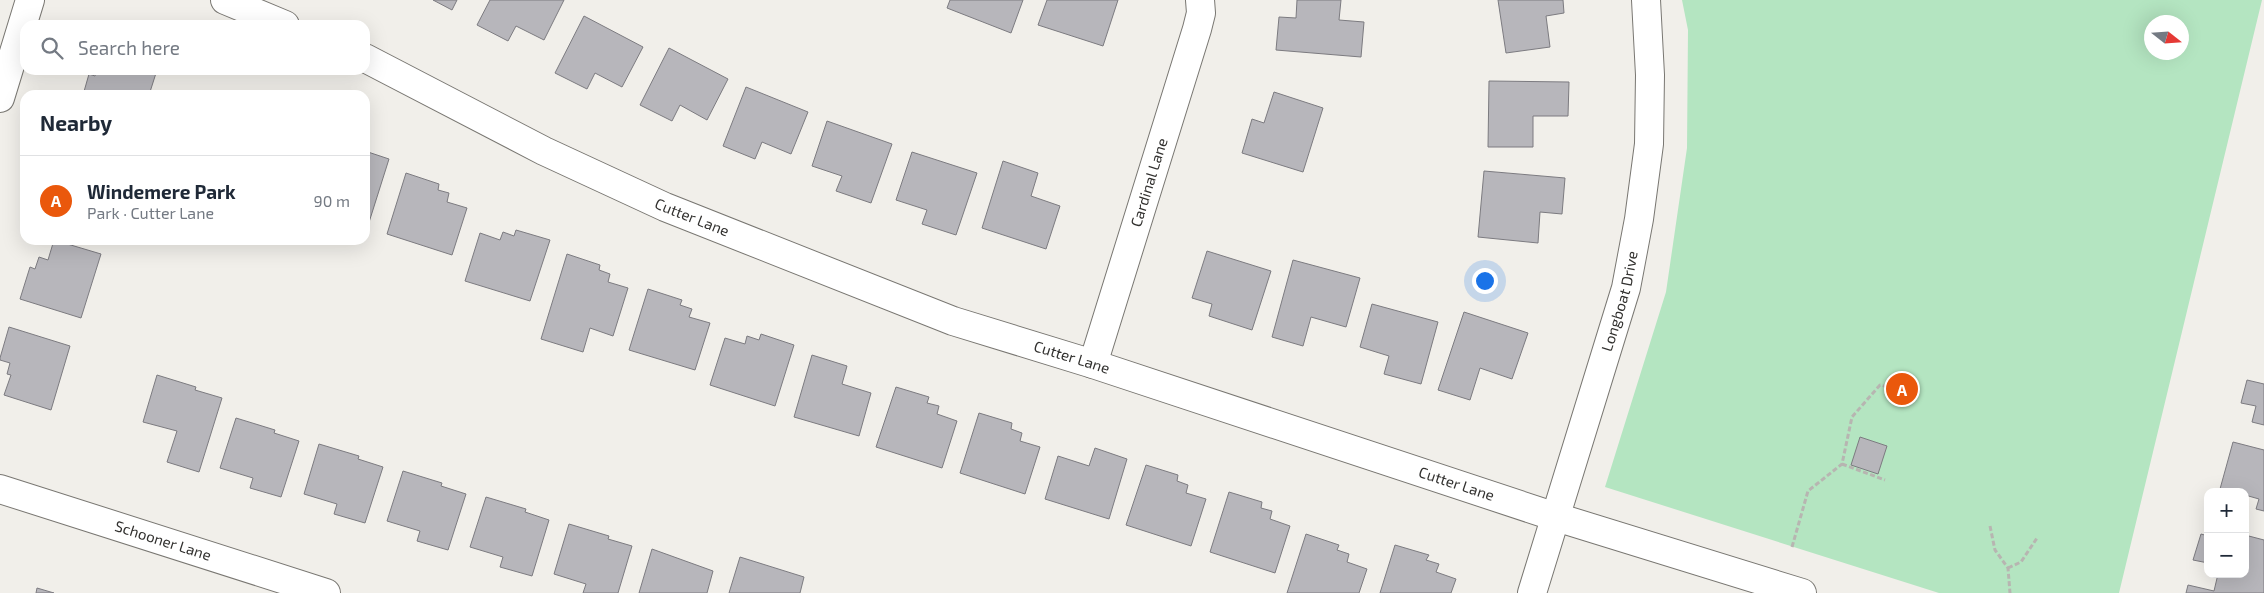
<!DOCTYPE html>
<html lang="en">
<head>
<meta charset="utf-8">
<style>
  body { margin:0; font-family:"Exo 2",sans-serif; background:#f6f6f7; color:#1f2937 }
  .controls { position:absolute; right:15px; bottom:15px; display:grid; overflow:hidden; border-radius:10px; box-shadow:0 5px 20px #0002 }
  .controls button { width:45px; height:45px; display:grid; place-items:center; padding:0; border:0; border-bottom:1px solid #e0e1e3; background:#fff; color:#1f2937; font:25px sans-serif }
  .compass { position:absolute; left:2144px; top:15px; width:45px; height:45px; border-radius:50%; background:#fff; box-shadow:0 5px 20px #0002; rotate:107deg }
  .you { position:absolute; left:1484px; top:280px; width:18px; height:18px; margin:-12px; border:4px solid #fff; border-radius:50%; background:#1a73e8; box-shadow:0 0 0 8px #1a73e833 }
  .badge { display:grid; place-items:center; width:32px; height:32px; border-radius:50%; background:#ea580c; color:#fff; font-size:16px; font-weight:700 }
  .pin { position:absolute; translate:-50% -50%; border:2px solid #fff; box-shadow:0 1px 5px #0006 }
  .list { margin:0; padding:0; list-style:none }
  h2 { display:flex; justify-content:space-between; align-items:center; height:65px; margin:0; padding:0 20px; font-size:21px }
  h2 small { font-size:16px; font-weight:400; color:#747a83 }
  .list li { display:grid; grid-template-columns:32px 1fr auto; gap:15px; align-items:center; box-sizing:border-box; height:90px; padding:0 20px; border-top:1px solid #e0e1e3 }
  .list b { display:block; font-size:19px; white-space:nowrap }
  .list p { margin:0; font-size:16px; white-space:nowrap; color:#747a83 }
  .list em { font-size:16px; font-style:normal; color:#747a83 }
  .icon { flex:none; width:28px; height:28px; fill:none; stroke:currentColor; stroke-width:2; stroke-linecap:round; stroke-linejoin:round }
  .map { position:relative; flex:none; width:2264px; height:593px; overflow:hidden }
  .search { position:absolute; background:#fff; box-shadow:0 5px 20px #0002; left:20px; top:20px; width:350px; height:55px; display:flex; align-items:center; gap:12px; box-sizing:border-box; padding:0 18px; border-radius:15px; color:#747a83; font-size:19px }
  .panel { position:absolute; background:#fff; box-shadow:0 5px 20px #0002; left:20px; top:90px; width:350px; height:155px; border-radius:15px }
  .map>svg:first-child { display:block }
</style>
</head>
<body>
<div class="map">
<svg width="2264" height="593" viewBox="0 0 2264 593">
  <rect width="100%" height="100%" fill="#f1efea"/>
  <path fill="#b4e5c1" fill-rule="evenodd" d="M1682,0H2262L2119,593H1939L1605,487L1666,292L1687,148L1688,30ZM2152,22H2182V52H2152Z"/>
  <path fill="#b7b6bb" stroke="#7c7b80" d="M433,0H457L452,10Z
    M490,0H564L544,40L516,26L508,41L477,25Z
    M950,0H1023L1011,33L947,8Z
    M1047,0H1118L1103,46L1038,25Z
    M1297,0H1341L1339,20L1364,22L1361,57L1276,50L1279,17L1296,18Z
    M1498,0H1563L1564,13L1546,16L1550,47L1506,53Z
    M584,16L643,47L622,87L595,73L587,89L555,73Z
    M669,48L728,79L707,120L680,105L672,121L640,105Z
    M97,70H157L149,95H83L89,74L95,76Z
    M1489,81L1569,82L1568,116H1533V147H1488Z
    M746,87L808,112L791,154L762,142L755,159L723,146Z
    M1274,92L1323,108L1303,172L1242,153L1252,119L1264,123Z
    M827,121L892,144L871,203L836,191L842,176L812,166Z
    M365,151L389,159L365,235Z
    M912,152L977,173L956,235L922,224L927,210L896,200Z
    M1003,161L1038,173L1031,196L1060,206L1046,249L982,228Z
    M1484,171L1565,178L1562,214L1540,212L1538,243L1478,237Z
    M406,173L439,184L438,190L449,193L447,202L467,208L452,255L387,234Z
    M516,230L550,240L530,301L465,281L480,233L500,240L503,232L514,236Z
    M54,240L101,254L81,318L20,299L30,267L35,269L39,257L48,260Z
    M1207,251L1271,271L1252,330L1209,316L1212,304L1192,298Z
    M567,254L600,265L599,270L610,274L608,282L628,288L613,336L590,328L583,352L541,339Z
    M1293,260L1360,278L1346,327L1311,317L1303,346L1272,337Z
    M648,289L682,300L680,305L692,309L689,317L710,323L695,370L629,350Z
    M1372,304L1438,322L1421,384L1384,374L1389,356L1360,347Z
    M1464,312L1528,333L1512,379L1480,368L1470,400L1438,390Z
    M9,327L70,346L51,410L4,395L11,375L7,374L10,363L0,360V358Z
    M761,334L794,345L775,406L710,385L725,338L745,344L747,336L759,340Z
    M812,355L847,366L842,384L871,393L859,436L794,417Z
    M157,375L196,387L195,390L222,398L199,472L167,462L177,431L143,422Z
    M2247,380L2264,384V425L2252,422L2256,406L2241,403Z
    M896,387L929,397L927,403L939,406L937,414L957,421L942,468L876,447Z
    M979,413L1012,423L1011,429L1022,433L1020,441L1040,447L1025,494L960,473Z
    M236,418L275,430L274,433L299,441L281,497L250,488L253,478L220,468Z
    M1860,437L1887,446L1878,474L1851,465Z
    M2233,442L2264,450V511L2256,509L2259,499L2245,495V492L2220,489Z
    M319,444L359,456L358,459L383,467L365,523L334,514L337,504L304,494Z
    M1095,448L1127,459L1109,519L1045,499L1058,456L1089,466Z
    M1146,465L1178,475L1177,481L1188,485L1186,493L1206,499L1191,546L1126,525Z
    M403,471L442,483L441,486L466,494L448,550L417,541L420,531L387,521Z
    M1229,492L1262,502L1261,508L1272,511L1270,519L1290,526L1275,573L1210,552Z
    M486,497L526,509L525,512L549,520L532,576L500,567L503,557L470,547Z
    M569,524L609,536L608,539L632,546L618,593H583L586,584L554,574Z
    M1306,534L1339,545L1337,550L1349,554L1347,562L1367,569L1359,593H1287Z
    M2201,534L2208,536V563L2193,560Z
    M2245,535L2264,540V593H2186L2188,585L2214,591L2218,574H2245Z
    M1395,545L1429,555L1426,560L1439,564L1436,572L1456,579L1451,593H1380Z
    M652,549L713,571L707,593H639Z
    M740,557L804,577L800,593H729Z
    M37,588L54,593H36Z"/>
  <g fill="none" stroke-linecap="round" stroke-linejoin="round">
    <g stroke="#797772" stroke-width="30">
      <g id="street">
        <path d="M225,0L285,25"/>
        <path id="s1" d="M365,58L544,151L665,207L953,321L1093,364L1556,517L1802,593"/>
        <path d="M0,98L30,0"/>
        <path id="s2" d="M1093,364L1197,29L1201,13L1200,0"/>
        <path id="s3" d="M0,489L326,593"/>
        <path id="s4" d="M1532,593L1626,288L1639,219L1649,144L1650,75L1646,0"/>
      </g>
    </g>
    <path stroke="#b7b5b1" stroke-width="3" stroke-dasharray="5 2.5" stroke-linecap="butt" d="M1842,464L1885,480
      M1990,526L1995,550L2008,568L2010,593
      M1792,547L1808,491L1842,464L1852,417L1880,385L1913,393
      M2008,568L2021,562L2037,538"/>
    <use href="#street" stroke="#fff" stroke-width="28"/>
  </g>
  <g text-anchor="middle" stroke-width="4.5" stroke-linejoin="round" paint-order="stroke">
    <g font-size="15" fill="#32312f" stroke="#fff">
      <text dy="5" stroke="none"><textPath href="#s2" startOffset="190">Cardinal Lane</textPath></text>
      <text dy="5" stroke="none"><textPath href="#s1" startOffset="364">Cutter Lane</textPath></text>
      <text dy="5" stroke="none"><textPath href="#s4" startOffset="305">Longboat Drive</textPath></text>
      <text dy="5" stroke="none"><textPath href="#s1" startOffset="769">Cutter Lane</textPath></text>
      <text dy="5" stroke="none"><textPath href="#s1" startOffset="1174">Cutter Lane</textPath></text>
      <text dy="5" stroke="none"><textPath href="#s3" startOffset="171">Schooner Lane</textPath></text>
    </g>
  </g>
</svg>
<div class="controls">
<button>+</button>
<button>−</button>
</div>
<svg class="compass" viewBox="-18 -18 36 36"><path d="M0-13l5 13h-10z" fill="#e53935"/><path d="M0 13l5-13h-10z" fill="#747a83"/></svg>
<div class="you"></div>
<div class="pin badge" style="left:1902px;top:389px">A</div>
<div class="search"><svg class="icon" aria-label="search" viewBox="0 0 24 24"><circle cx="10" cy="10" r="6"/><path d="M15 15l6 6"/></svg>Search here</div>
<section class="panel">
<h2>Nearby<small></small></h2>
<ul class="list">
<li><span class="badge">A</span><div><b>Windemere Park</b><p>Park · Cutter Lane</p></div><em>90 m</em></li>
</ul>
</section>
</div>
</body>
</html>
